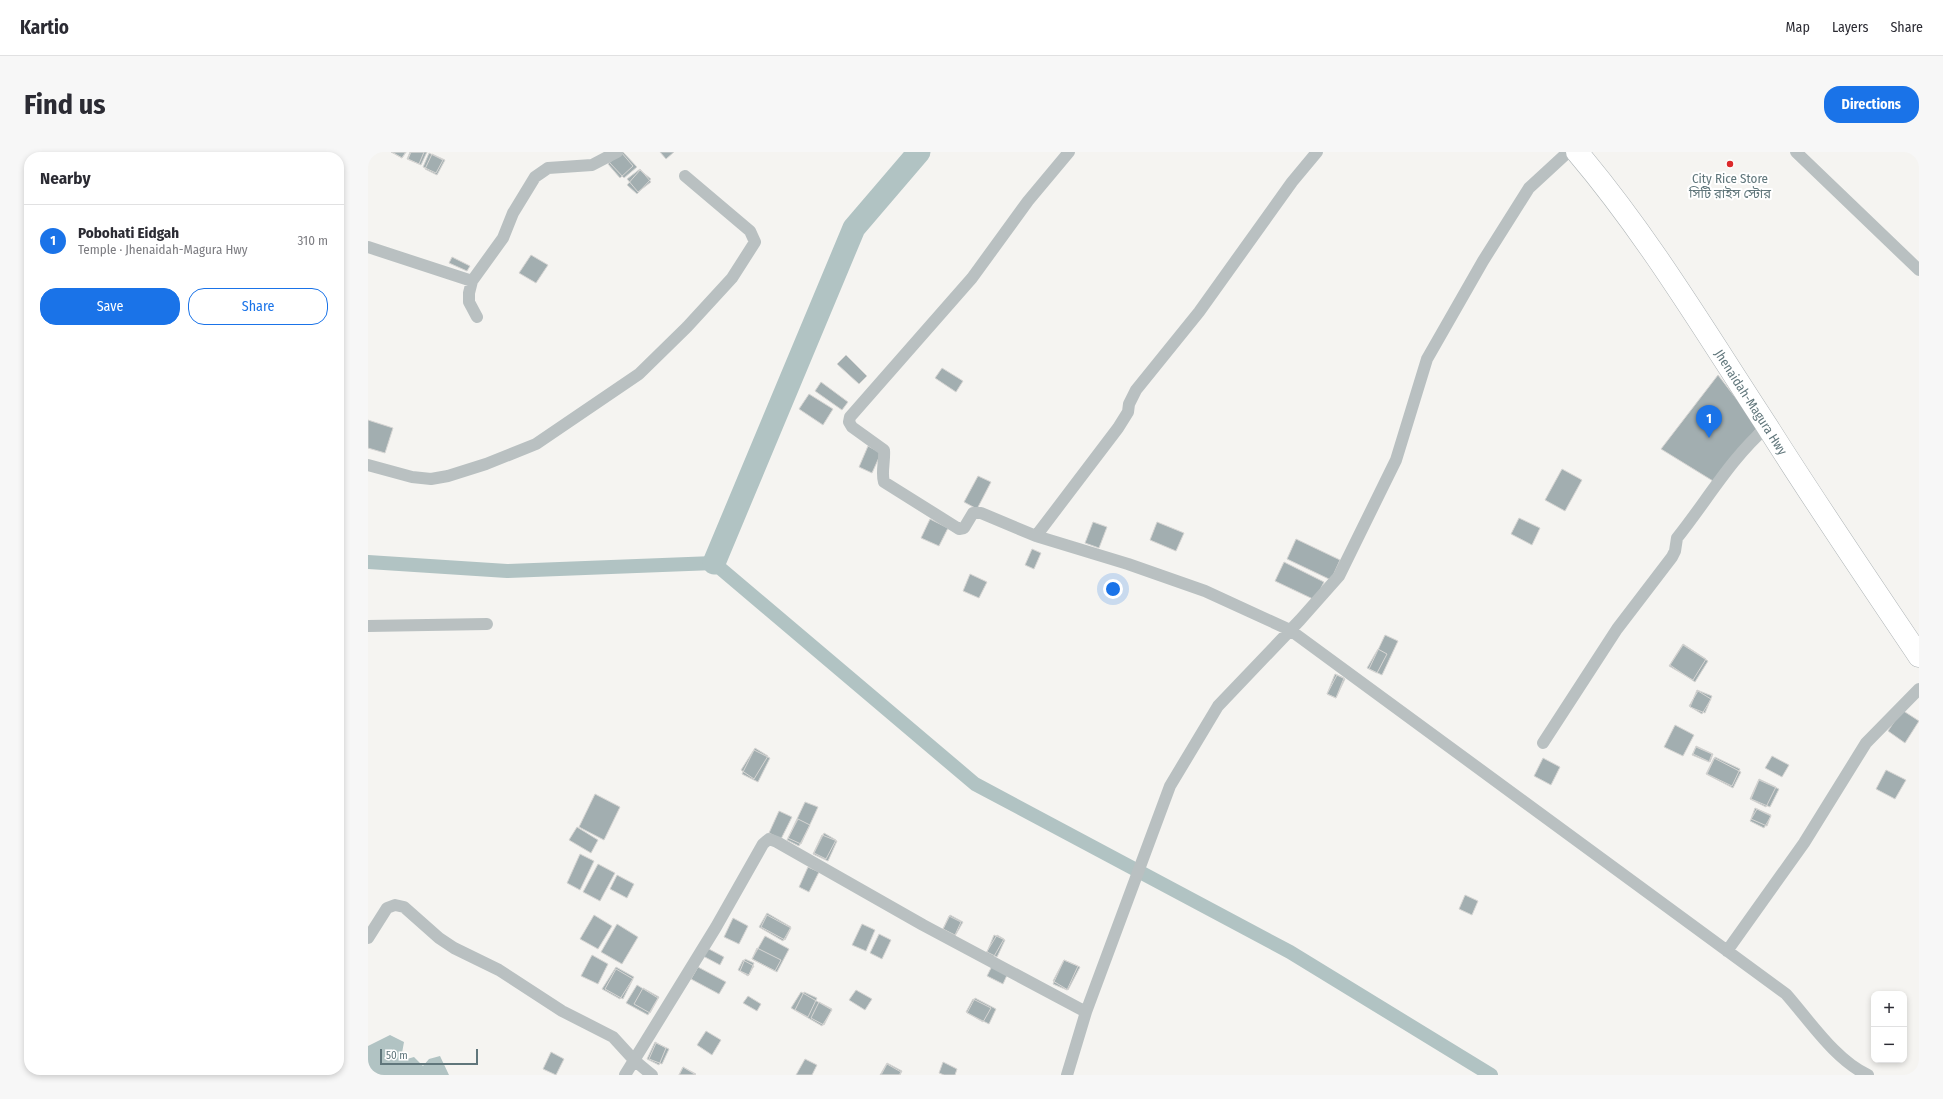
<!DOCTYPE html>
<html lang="en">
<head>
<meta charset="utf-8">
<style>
  body { margin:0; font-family:"Fira Sans Condensed","Noto Sans Bengali",sans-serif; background:#f7f7f7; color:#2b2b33 }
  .controls { position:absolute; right:12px; bottom:12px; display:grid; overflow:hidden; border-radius:8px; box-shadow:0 2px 6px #0003 }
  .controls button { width:36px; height:36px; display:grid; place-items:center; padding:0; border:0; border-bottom:1px solid #e1e1e2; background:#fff; color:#2b2b33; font:20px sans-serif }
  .scale { position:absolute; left:12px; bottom:10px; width:98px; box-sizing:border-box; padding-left:4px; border:2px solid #60767b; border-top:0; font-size:11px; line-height:14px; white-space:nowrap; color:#60767b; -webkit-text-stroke:3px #fff; paint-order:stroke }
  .you { position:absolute; left:745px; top:437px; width:14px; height:14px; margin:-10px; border:3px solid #fff; border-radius:50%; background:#1a73e8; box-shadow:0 0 0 6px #1a73e833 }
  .badge { display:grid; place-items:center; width:26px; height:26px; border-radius:50%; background:#1a73e8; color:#fff; font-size:13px; font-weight:700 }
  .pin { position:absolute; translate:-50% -33px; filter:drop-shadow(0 1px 2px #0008) }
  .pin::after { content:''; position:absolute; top:21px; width:14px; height:12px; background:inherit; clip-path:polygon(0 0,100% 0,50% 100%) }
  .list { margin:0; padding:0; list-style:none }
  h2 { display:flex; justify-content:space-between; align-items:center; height:52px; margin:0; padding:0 16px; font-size:17px }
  h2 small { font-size:13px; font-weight:400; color:#7c7c81 }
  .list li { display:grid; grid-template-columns:26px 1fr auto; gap:12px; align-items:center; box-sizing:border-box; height:72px; padding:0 16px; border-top:1px solid #e1e1e2 }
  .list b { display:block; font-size:15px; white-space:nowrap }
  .list p { margin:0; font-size:13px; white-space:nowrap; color:#7c7c81 }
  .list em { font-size:13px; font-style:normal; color:#7c7c81 }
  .actions { display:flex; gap:8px; padding:12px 16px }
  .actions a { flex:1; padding:9px 0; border:1px solid #1a73e8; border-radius:16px; text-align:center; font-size:14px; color:#1a73e8 }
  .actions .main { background:#1a73e8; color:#fff }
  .map { position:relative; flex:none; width:1551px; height:923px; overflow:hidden; border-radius:16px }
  header { display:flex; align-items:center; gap:24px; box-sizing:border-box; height:56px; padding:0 20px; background:#fff; border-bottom:1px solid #e1e1e2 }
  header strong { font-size:19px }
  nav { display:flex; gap:22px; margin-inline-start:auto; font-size:14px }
  .intro { display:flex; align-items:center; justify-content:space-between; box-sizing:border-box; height:96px; padding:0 24px }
  h1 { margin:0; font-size:28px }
  .button { padding:10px 18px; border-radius:16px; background:#1a73e8; color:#fff; font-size:14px; font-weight:700 }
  main { display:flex; gap:24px; padding:0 24px }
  aside { flex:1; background:#fff; border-radius:16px; box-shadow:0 2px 6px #0003 }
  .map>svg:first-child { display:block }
</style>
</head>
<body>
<header>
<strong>Kartio</strong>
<nav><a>Map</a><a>Layers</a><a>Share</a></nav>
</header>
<div class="intro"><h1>Find us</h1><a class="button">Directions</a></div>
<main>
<aside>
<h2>Nearby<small></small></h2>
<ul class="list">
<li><span class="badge">1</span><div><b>Pobohati Eidgah</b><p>Temple · Jhenaidah-Magura Hwy</p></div><em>310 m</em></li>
</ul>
<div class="actions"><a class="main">Save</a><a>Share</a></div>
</aside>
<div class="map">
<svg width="1551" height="923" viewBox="0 0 1551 923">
  <rect width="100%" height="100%" fill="#f5f4f1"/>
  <path fill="#b1c3c3" d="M22,883L36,890L34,901L39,907L46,905L55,914L61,907L72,904L81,923H0V894Z"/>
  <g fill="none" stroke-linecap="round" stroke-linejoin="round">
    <path stroke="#b1c3c3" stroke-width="14" d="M0,410L139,419L346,411L607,632L922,800L1123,923"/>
    <path stroke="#b1c3c3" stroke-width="23" d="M346,411L486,76L551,0"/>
  </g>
  <path fill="#a2aeb0" stroke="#d6d5d3" d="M23,0H38L34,6Z
    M24,0H38L34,6Z
    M42,0H56L51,12L39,7Z
    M43,0H59L53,13L40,7Z
    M252,0H255L269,15L256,26L241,10Z
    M253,0L265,14L252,26L240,12Z
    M292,0H306L298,7Z
    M61,1L75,8L68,21L55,15Z
    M64,2L77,8L69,23L57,17Z
    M272,17L283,30L270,40L259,27Z
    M272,18L283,27L269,42L259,33Z
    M163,103L180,113L168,131L151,121Z
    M84,105L102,114L99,119L81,111Z
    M478,203L499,224L491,232L469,212Z
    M574,216L595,229L588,240L567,226Z
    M1350,223L1390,275L1345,329L1293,297Z
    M453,230L480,250L474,258L447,239Z
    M441,242L465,257L455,273L431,257Z
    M0,268L25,276L17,301L0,296Z
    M500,294L513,301L504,321L491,315Z
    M1194,317L1214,328L1197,359L1177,348Z
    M610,324L623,330L609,357L596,350Z
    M1151,366L1172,376L1164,393L1143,382Z
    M562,367L580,376L571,394L553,386Z
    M725,370L739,375L731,396L717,391Z
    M789,370L816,381L808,399L782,388Z
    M928,387L972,408L963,428L919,407Z
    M664,397L673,401L666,417L657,413Z
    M916,410L956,430L947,448L907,429Z
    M602,422L619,430L611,446L595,439Z
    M1017,483L1030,489L1014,523L1001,517Z
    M1315,492L1338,507L1325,528L1301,514Z
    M1315,493L1340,509L1327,530L1302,513Z
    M1010,497L1019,502L1009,521L999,516Z
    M967,522L976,526L968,546L959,542Z
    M969,523L977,527L968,546L959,542Z
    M1329,538L1344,544L1337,561L1322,555Z
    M1330,539L1343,547L1334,562L1321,554Z
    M1534,558L1551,569L1537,591L1520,579Z
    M1307,573L1326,583L1315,604L1296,595Z
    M1328,594L1345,602L1342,610L1325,602Z
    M1328,595L1344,602L1341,610L1324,603Z
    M387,596L400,604L386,627L373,618Z
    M386,598L402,606L390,630L374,622Z
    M1404,604L1421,613L1414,625L1397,616Z
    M1347,605L1372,617L1364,634L1339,622Z
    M1175,606L1192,615L1183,633L1166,624Z
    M1346,606L1373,620L1365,636L1338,622Z
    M1518,618L1538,628L1527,647L1508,637Z
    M1391,627L1408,635L1398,655L1382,647Z
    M1391,628L1411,637L1402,655L1383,647Z
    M227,642L252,655L236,688L211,675Z
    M437,650L450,655L433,692L420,686Z
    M1387,656L1403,663L1399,674L1383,667Z
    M1389,657L1403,664L1396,676L1382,669Z
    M411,659L424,665L413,687L401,681Z
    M430,667L442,673L431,694L419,688Z
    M209,675L230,688L223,701L201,688Z
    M456,681L468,688L458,707L446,701Z
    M454,683L469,689L460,709L445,702Z
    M212,702L226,709L212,738L199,731Z
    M230,712L247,721L232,749L215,740Z
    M440,715L451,720L441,740L431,735Z
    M249,723L266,732L259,746L242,737Z
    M1097,743L1110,749L1104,763L1091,757Z
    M399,761L423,775L415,789L391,775Z
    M226,763L244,774L230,797L212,787Z
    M399,763L423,776L417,788L393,775Z
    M582,763L595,770L587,784L575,777Z
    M581,764L593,770L587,783L575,777Z
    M365,766L380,774L371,792L356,785Z
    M249,772L270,785L254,812L233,800Z
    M494,772L507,778L498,799L484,793Z
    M511,782L523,788L514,807L502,801Z
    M626,783L637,788L629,805L619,800Z
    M629,783L636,787L625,806L618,801Z
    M397,784L421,797L409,820L384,807Z
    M339,796L356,805L352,813L335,804Z
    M389,796L413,808L407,819L384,807Z
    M224,803L240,812L230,832L213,824Z
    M377,807L386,811L381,823L372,819Z
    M375,808L386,814L380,824L370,818Z
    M696,808L712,815L700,838L685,829Z
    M696,808L710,814L699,838L685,832Z
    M624,814L640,821L635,832L619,824Z
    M248,815L266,825L252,847L234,837Z
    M330,815L358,830L351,842L323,827Z
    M248,817L265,827L255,847L237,837Z
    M269,833L290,846L280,863L258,851Z
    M275,836L291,845L282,861L266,852Z
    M488,838L504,847L497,858L481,848Z
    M433,840L464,858L454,874L423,856Z
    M436,840L449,846L440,865L427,858Z
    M380,844L393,852L389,859L375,851Z
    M607,846L628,857L621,872L599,861Z
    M605,847L623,856L615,870L598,860Z
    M451,850L464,857L456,873L443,866Z
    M338,879L353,888L344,903L329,893Z
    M287,890L298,896L291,913L279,907Z
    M288,891L301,897L294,912L281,907Z
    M183,900L196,907L188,923L175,917Z
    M437,907L449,913L444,923H428Z
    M575,910L589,917L587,923H576L571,921Z
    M519,911L534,919L532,923H512Z
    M519,912L533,920L531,923H513Z
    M315,915L328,923H311Z
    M315,915L328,922L327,923H311Z"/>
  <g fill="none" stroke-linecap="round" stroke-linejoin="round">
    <g stroke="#adb3b5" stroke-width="23">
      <g id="highway">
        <path id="s1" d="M1209,0C1281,85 1338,181 1399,274C1448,352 1500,428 1551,504"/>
      </g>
    </g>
    <path stroke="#b9c0c1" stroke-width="12" d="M701,0L660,49L604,126L482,265L481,270L484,275L516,298C517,309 513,321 516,330L591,377L596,376L605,361H613L668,384L760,412L837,439L922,478L1418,842C1441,868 1468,909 1500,923
      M1428,0L1551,118
      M0,95L104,129
      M109,165L101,150V141L104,129L135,86L145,61L167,25L180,16L224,13L249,0
      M0,313L44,325L63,327L80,324L118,312L168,292L271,222L319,175L364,126L387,90L382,79L317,24
      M668,384L750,276L760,260L761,252L768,238L831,160L924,30L949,0
      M0,474L119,472
      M1175,591L1249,477L1304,405L1307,399L1309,386C1338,350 1363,306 1399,275
      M0,786L19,756L27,753L36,755L71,786L86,796L131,818L194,859L245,885L266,908L284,923
      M1359,799L1436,691L1498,591L1551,537
      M257,923L348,775L395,692L401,687L409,690L555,773L718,860
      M699,923L718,860L802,634L850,554L932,468L971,424L1028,308L1059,207L1115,109L1161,36L1200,0"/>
    <use href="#highway" stroke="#fff" stroke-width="22"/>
  </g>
  <circle fill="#dc292b" stroke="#fff" stroke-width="1.5" cx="1362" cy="12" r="4"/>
  <g text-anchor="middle" stroke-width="4" stroke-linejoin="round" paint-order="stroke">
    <g font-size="13" fill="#60767b" stroke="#fff">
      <text x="1362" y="31">City Rice Store<tspan x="1362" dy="15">সিটি রাইস স্টোর</tspan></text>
    </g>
    <g font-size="13" fill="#60767b" stroke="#fff">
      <text dy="5" stroke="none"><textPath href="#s1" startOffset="305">Jhenaidah-Magura Hwy</textPath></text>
    </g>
  </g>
</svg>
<div class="controls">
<button>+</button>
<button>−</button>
</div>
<div class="scale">50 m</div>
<div class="you"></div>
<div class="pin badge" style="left:1341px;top:286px">1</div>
</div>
</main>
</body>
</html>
